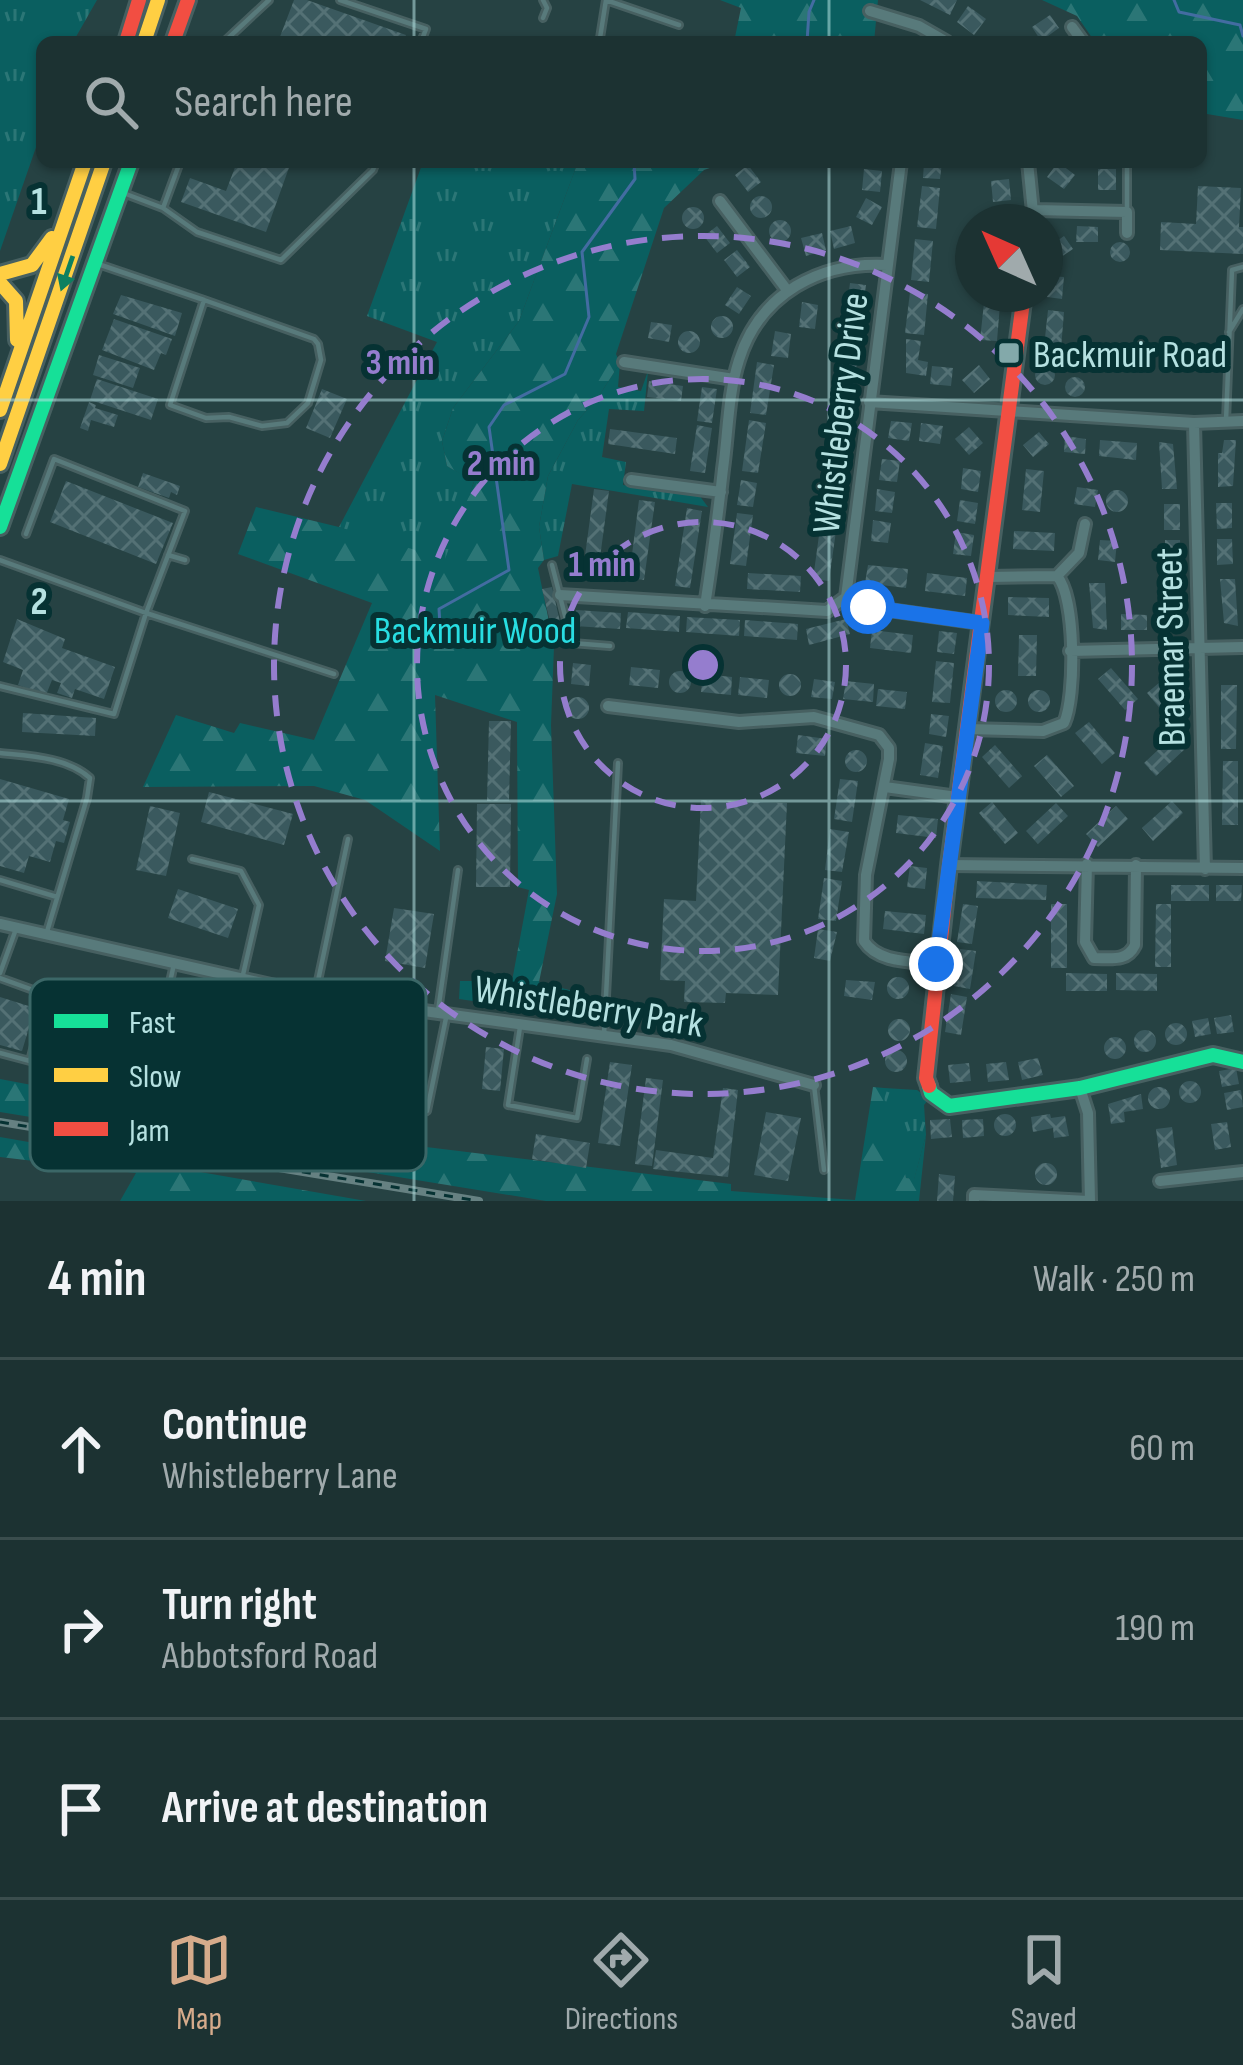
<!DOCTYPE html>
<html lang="en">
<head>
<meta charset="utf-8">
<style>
  body { margin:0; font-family:"Sofia Sans Condensed",sans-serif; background:#293e3e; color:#f1f3f6 }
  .compass { position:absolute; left:955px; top:204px; width:108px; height:108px; border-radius:50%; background:#1c3232; box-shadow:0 3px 9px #0004; rotate:315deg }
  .stop { position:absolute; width:36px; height:36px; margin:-27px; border:9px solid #1a73e8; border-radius:50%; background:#fff }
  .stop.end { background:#1a73e8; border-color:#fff; box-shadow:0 3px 12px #0008 }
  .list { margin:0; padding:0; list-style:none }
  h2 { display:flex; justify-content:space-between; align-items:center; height:156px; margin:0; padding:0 48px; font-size:51px }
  h2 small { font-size:39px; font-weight:400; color:#a0aaac }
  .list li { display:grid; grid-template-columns:78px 1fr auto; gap:36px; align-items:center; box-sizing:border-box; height:180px; padding:0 48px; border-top:3px solid #3a4d4d }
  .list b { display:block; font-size:45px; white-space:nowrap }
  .list p { margin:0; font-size:39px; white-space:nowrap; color:#a0aaac }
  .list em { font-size:39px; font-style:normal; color:#a0aaac }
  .icon { flex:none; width:66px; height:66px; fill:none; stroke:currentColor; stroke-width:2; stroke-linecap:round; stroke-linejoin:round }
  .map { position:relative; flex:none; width:1243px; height:1201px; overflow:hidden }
  .search { position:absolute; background:#1c3232; box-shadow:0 3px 9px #0004; left:36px; right:36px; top:36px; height:132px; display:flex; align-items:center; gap:30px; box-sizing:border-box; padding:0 42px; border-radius:18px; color:#a0aaac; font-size:45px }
  .sheet { height:696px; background:#1c3232 }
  nav { display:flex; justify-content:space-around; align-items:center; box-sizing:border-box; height:168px; border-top:3px solid #3a4d4d; background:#1c3232; font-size:33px; color:#a0aaac }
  nav a { display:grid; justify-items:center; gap:6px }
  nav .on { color:#d6ab8b }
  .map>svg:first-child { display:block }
</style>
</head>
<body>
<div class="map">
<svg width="1243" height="1201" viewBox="0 0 1243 1201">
  <defs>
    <pattern id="grass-tufts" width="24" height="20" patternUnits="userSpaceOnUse" patternTransform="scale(3)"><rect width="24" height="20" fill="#0a5f60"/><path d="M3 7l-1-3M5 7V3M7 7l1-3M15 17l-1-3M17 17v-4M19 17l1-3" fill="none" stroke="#2b7676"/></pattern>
    <pattern id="forest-firs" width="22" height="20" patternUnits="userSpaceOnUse" patternTransform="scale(3)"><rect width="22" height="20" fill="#0a5f60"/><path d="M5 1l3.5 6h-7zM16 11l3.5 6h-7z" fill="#2b7676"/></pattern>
    <pattern id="building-cross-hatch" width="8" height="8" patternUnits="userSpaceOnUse" patternTransform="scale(3)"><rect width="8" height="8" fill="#3a595e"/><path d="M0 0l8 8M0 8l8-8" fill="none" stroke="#547175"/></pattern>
  </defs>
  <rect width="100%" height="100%" fill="#264243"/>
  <path fill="url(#grass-tufts)" d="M0,0H97L73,42H42V130L0,251Z
    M423,162H578L519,321L453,408L442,441L447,466L474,481L447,566L339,527L437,342L367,316Z
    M620,363L618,387L641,391L648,371L644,411L609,409L602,457L626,462L623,485L699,495L708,507L572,484L558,556L544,560L539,527L548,476L578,420L597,399Z
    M884,1088L917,1090L929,1099L924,1105L926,1135L914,1180L906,1178L884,1116Z"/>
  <path fill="url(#forest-firs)" d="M720,0H878L874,42H734L741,8Z
    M1042,0H1243V120L1201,113V42H1095L1077,16Z
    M578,162H727L704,170L664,208L616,354L620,363L597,399L578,420L548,476L539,527L544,560L538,568L554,646L551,725L557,894L539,982L573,991L579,1016L459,999L460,981H512L529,890L518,887L517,722L435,695L440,851L365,800L314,786L143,787L176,715L234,733L240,723L314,740L372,603L238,554L256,507L339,527L445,559L474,482L447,466L442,441L453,408L519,321Z
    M0,1079L237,1124L731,1184V1191L855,1200L873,1087L884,1088C884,1122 900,1146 906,1178L914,1179L926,1135L919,1201H546L0,1112Z
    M0,1137L366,1201H120L136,1173L0,1157Z"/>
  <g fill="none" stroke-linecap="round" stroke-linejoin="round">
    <path stroke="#436ca1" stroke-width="3" d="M1174,0L1179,12L1240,25L1243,36
      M807,42L809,12L814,0
      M441,641L439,609L509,570L489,427L504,405L565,374L589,317L582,252L635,179L634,162"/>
  </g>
  <path fill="url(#building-cross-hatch)" d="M294,0H307L406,35L403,42H278Z
    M920,0H957L950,15Z
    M968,6L986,19L974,35L957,22Z
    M1050,15L1059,28L1041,41L1032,27Z
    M237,162H291L266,232L181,202L190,178L226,191Z
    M924,162H942L940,179L923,178Z
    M1058,162L1075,175L1064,189L1047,177Z
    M748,165L761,182L748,192L735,175Z
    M864,169L882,171L880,192L862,190Z
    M1098,169H1116V190H1098Z
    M1009,179L1011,200L993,202L991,181Z
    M922,186L940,188L936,229L917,227Z
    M1198,186L1241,188L1239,227H1243V254L1160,250L1161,222L1196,224Z
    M750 207a11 11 0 1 1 22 0a11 11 0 1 1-22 0Z
    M866,198L882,207L872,225L856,217Z
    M682 218a11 11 0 1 1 22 0a11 11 0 1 1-22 0Z
    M769 231a11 11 0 1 1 22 0a11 11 0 1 1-22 0Z
    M717,226L730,243L717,253L704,236Z
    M851,226L855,243L834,249L830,231Z
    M1077,226L1098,227V242H1076Z
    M822,233L826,250L806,256L801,238Z
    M1064,236L1073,249L1055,261L1047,248Z
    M915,239L933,241L929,282L911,280Z
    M1110 252a10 10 0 1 1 20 0a10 10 0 1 1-20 0Z
    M737,250L750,267L737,277L724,260Z
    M1049,276L1064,277L1062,299L1047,297Z
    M850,283L866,285L863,306L847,304Z
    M737,287L751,296L739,314L725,305Z
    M910,292L928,294L924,335L905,333Z
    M121,295L182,313L175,336L113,314Z
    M802,302L818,305L815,329L799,327Z
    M984,303L1000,304L997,341L980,340Z
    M1048,310L1064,312L1061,349L1044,347Z
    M843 326a11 11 0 1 1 22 0a11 11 0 1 1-22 0Z
    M711 327a11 11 0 1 1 22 0a11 11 0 1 1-22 0Z
    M114,319L172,339L166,355L161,353L154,370L102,350Z
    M651,322L672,325L669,342L648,338Z
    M775,331L791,334L788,358L771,356Z
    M678 342a11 11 0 1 1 22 0a11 11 0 1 1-22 0Z
    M906,339L921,341L918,360L928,362L926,376L906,373Z
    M842,346L859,348L856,369L839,367Z
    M99,355L140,368L133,388L93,375Z
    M757,362L774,365L766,415L750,413Z
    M1035 375a10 10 0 1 1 20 0a10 10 0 1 1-20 0Z
    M979,365L990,379L974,393L962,380Z
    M932,366L953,368L951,386L930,384Z
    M1065 387a10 10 0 1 1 20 0a10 10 0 1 1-20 0Z
    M839,377L855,379L853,401L836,398Z
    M97,379L158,399L151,420L90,400Z
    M649,381L683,386L681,401L647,397Z
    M702,387L717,389L712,423L697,421Z
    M322,389L347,399L330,438L306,428Z
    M89,402L96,405L95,408L118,415L114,427L91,420L88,431L80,428Z
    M830 419a11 11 0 1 1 22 0a11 11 0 1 1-22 0Z
    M749,420L766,423L758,473L742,471Z
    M891,421L912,423L909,441L888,438Z
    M921,423L943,426L940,444L919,441Z
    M697,425L712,428L705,473L690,471Z
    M969,427L983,443L969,455L955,439Z
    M610,429L677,438L675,454L608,444Z
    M1039,432L1049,444L1033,457L1023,445Z
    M1065,436L1086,439L1085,454L1064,452Z
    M830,439L847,441L844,462L828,460Z
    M1100,440L1137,443L1136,460L1099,456Z
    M1224,440H1236L1233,486L1218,487V453H1222Z
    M1159,442L1173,444L1177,489H1162Z
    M882,459L900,461L897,482L879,480Z
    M826,468L842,470L839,491L823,489Z
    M963,468L981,471L978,492L961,489Z
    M1026,469L1044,471L1040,512L1022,510Z
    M143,473L180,486L177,495L171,492L169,498L138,487Z
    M741,480L757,483L753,507L737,505Z
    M66,481L173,523L156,564L50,522Z
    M1077,487L1098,490L1095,507L1074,504Z
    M594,489L609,491L597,580L582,578Z
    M877,489L895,492L892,513L875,511Z
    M1106 501a11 11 0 1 1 22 0a11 11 0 1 1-22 0Z
    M822,499L839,501L836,522L820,520Z
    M639,500L655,502L644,580L629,578Z
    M960,500L978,503L975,524L957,521Z
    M1216,503H1232V528L1217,529Z
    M1164,504H1180V530H1164Z
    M687,508L702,511L690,588L675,586Z
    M737,513L753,515L746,566L730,564Z
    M873,520L891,523L888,543L871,541Z
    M820,528L836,531L829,581L813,579Z
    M1014,531L1055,533L1054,551L1013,549Z
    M956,532L974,535L971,556L953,554Z
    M1217,539H1232L1233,564L1217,565Z
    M1100,540L1117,541L1115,562L1098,560Z
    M1165,540H1180L1181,565L1165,566Z
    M868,565L908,569L906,588L865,583Z
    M748,573L801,576L800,592L747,589Z
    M927,573L967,578L965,596L925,591Z
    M1182,579L1178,624L1164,626L1167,580Z
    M1220,579H1235L1238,626L1224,623Z
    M1089,583H1105L1107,630L1093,628Z
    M552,587L565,644L556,646L542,589Z
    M1008,597L1049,598V617L1008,615Z
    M576,610L621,613L620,629L575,626Z
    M628,612L680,616L679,632L626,628Z
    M1121,614L1147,615V630H1121Z
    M687,617L740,620L739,636L686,632Z
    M17,619L65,639L62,648L115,667L104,699L75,689L72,698L57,693L61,683L52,680L46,695L18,685L23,670L3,662Z
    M846,619L850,634L809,645L806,629Z
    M745,620L798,624L797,640L744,636Z
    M872,630L913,635L911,653L870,648Z
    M939,631L957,633L954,654L937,652Z
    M1019,635H1037L1036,676H1018Z
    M936,661L954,663L950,703L932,702Z
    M573,663L591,665L589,686L571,684Z
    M631,667L660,670L658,688L629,685Z
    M1111,668L1138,699L1125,710L1098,679Z
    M669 682a11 11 0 1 1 22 0a11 11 0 1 1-22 0Z
    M703,674L732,677L731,695L701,692Z
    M779 685a11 11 0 1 1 22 0a11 11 0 1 1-22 0Z
    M740,677L769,680L767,698L738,695Z
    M814,679L835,682L832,699L811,697Z
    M846,681L874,684L873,702L843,699Z
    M1160,682L1186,712L1173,724L1147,693Z
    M1221,685H1237L1236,749H1221Z
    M878,689L907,692L905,709L876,706Z
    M995 701a11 11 0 1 1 22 0a11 11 0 1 1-22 0Z
    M1028 701a11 11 0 1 1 22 0a11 11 0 1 1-22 0Z
    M567 708a11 11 0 1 1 22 0a11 11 0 1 1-22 0Z
    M23,713L96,718L95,736L22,732Z
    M931,714L949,716L946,737L929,734Z
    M489,721H511L509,801H487Z
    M1089,722L1115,753L1102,764L1075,733Z
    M798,735L827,739L825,756L796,753Z
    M1174,735L1186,748L1156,776L1144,763Z
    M925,743L943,746L938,778L920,775Z
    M995,745L1022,776L1009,788L982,757Z
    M845 761a11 11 0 1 1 22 0a11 11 0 1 1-22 0Z
    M1047,755L1074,786L1061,797L1034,766Z
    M1223,761H1238V825H1222Z
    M0,779L69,799L63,820L70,822L64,843L56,841L50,862L29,856L24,873L0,866Z
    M840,779L858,781L852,822L834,819Z
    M209,792L293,814L284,845L201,822Z
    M701,800L787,803L778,995L726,993L725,1003L684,1002L685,981L660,980L664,899L696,901Z
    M1172,801L1183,813L1153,841L1142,828Z
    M992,802L1018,833L1005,844L979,813Z
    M1056,803L1068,816L1038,844L1026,831Z
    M477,804H511L510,887H476Z
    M150,806L180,813L166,876L136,870Z
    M1116,806L1128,819L1098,847L1086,834Z
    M898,815L938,819L936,838L896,833Z
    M830,829L849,832L842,872L825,870Z
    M910,866L927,868L925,889L907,887Z
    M824,878L842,881L836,921L818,919Z
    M977,881L1047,885L1046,900L976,898Z
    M1171,885H1209V901H1171Z
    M1216,885H1242L1241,901H1216Z
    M178,889L238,909L228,938L168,918Z
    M963,904L978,906L972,944L957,942Z
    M1051,904H1067V968H1051Z
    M1156,904H1171V967H1155Z
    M394,908L434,914L425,968L385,961Z
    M885,911L926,915L924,934L883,929Z
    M818,929L837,932L830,961L814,958Z
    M960,949L976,951L970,989L954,986Z
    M1066,973L1107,974V991H1066Z
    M1116,973L1157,974V991L1116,990Z
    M887 988a11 11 0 1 1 22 0a11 11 0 1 1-22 0Z
    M846,980L875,982L872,1000L844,996Z
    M951,994L967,997L961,1035L945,1032Z
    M0,997L35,1008L22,1051L0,1045Z
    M1231,1015L1234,1032L1217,1034L1214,1018Z
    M1208,1018L1211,1034L1195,1037L1192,1021Z
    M888 1030a11 11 0 1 1 22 0a11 11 0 1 1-22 0Z
    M1165 1034a11 11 0 1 1 22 0a11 11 0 1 1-22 0Z
    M1134 1041a11 11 0 1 1 22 0a11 11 0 1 1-22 0Z
    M1104 1048a11 11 0 1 1 22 0a11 11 0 1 1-22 0Z
    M486,1047L504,1049L500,1091L482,1089Z
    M885 1061a11 11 0 1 1 22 0a11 11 0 1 1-22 0Z
    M1038,1058L1043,1075L1022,1080L1018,1062Z
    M610,1062L632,1065L620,1146L598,1143Z
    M1006,1062L1009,1080L988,1082L986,1064Z
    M969,1063L971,1081L950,1083L948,1065Z
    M1236,1068L1239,1084L1222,1087L1219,1071Z
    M646,1078L663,1080L652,1166L635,1164Z
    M1179 1092a11 11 0 1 1 22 0a11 11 0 1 1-22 0Z
    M1148 1098a11 11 0 1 1 22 0a11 11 0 1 1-22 0Z
    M723,1088L738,1090L728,1177L653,1169L656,1150L713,1158Z
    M1241,1090L1243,1107L1227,1110L1224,1093Z
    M1141,1094L1143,1109L1124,1112L1125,1122L1111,1124L1108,1104Z
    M766,1112L801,1118L788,1181L754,1175Z
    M1050,1114L1051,1118L1065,1116L1069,1136L1054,1138L1053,1128L1033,1132L1031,1117Z
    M994 1125a11 11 0 1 1 22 0a11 11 0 1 1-22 0Z
    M950,1119L952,1137L931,1139L930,1120Z
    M983,1119L984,1136L963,1138L962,1120Z
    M1227,1122L1231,1147L1215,1150L1211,1124Z
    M1172,1127L1177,1165L1161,1168L1156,1129Z
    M536,1134L590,1143L586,1168L532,1159Z
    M1035 1174a11 11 0 1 1 22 0a11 11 0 1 1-22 0Z
    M939,1174L955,1176L953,1201H937Z"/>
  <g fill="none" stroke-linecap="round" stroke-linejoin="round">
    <g stroke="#476061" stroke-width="10">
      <path id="lane" d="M340,0L426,29L421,42
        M543,0L547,8L543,18
        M606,0L679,25
        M600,38L606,0
        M224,42L269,0
        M126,194L163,208L197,232L281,260L373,170L376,162
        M163,208L180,162
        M1127,212V162
        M101,265L204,300L170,405L206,418L229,417L262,426L287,423L308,403L321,360L318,344L314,339L204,300
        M1229,332L1243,309
        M1226,421L1232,270L1243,267
        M168,555L185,560
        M0,560L146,613L185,511L54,459L26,534
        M552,565L572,643L610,646
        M0,686L114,714L146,613L334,674
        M0,753C29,756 67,757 90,778L87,798L46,935
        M192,859L241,871L259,905L242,979
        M0,880L57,897
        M0,973L16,929
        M0,978L47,995L30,1061L0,1053
        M290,991C283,1025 260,1076 297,1095L416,1115L427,1111L446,1018
        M315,995L348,839
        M438,1011L458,870
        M520,1027L508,1105L577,1118L587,1059
        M604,1035L618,763
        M158,1036L174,964
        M814,1085L824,1170"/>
    </g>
    <g stroke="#476061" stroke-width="16">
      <path id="street" d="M870,11L919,26L947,42
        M1072,27L1083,42
        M1028,162L1034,222
        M720,201L787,290
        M1035,210L1127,212V233
        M624,362L734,379
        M869,402L1194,423L1243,421
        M1194,423L1205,869
        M631,480L721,492
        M988,577L1057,576L1079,553L1085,524
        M560,595L827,611L846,597L901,162
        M846,597L868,607L981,623
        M705,606C712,560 718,515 723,469C728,434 728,394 739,360C760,293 821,261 888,265
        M1070,651L1243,647
        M608,706L739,722L814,717L879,735L889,748V759L866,875L864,941C878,963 911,961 936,964
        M967,729L1043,731L1064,723C1076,697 1076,597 1057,576
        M885,787L957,797
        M1087,864L1085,942L1094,958C1111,958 1127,962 1135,945L1136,865
        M949,865L1243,868
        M0,924L329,998L671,1045L814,1085
        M1080,1088L1088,1113L1090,1201
        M1160,1181L1243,1172
        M974,1201V1195L1088,1201"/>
    </g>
    <g stroke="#476061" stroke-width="20">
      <path id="fast" d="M0,527L131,162
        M929,1086L931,1093L949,1106L1080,1088L1213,1055L1243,1062"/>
    </g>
    <g stroke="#476061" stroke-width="20">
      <path id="slow" d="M144,42L158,0
        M0,274L32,265L52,238
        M0,283L16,301L17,340
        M0,410L85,162
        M0,464L104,162"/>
    </g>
    <g stroke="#476061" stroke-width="20">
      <path id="jam" d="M126,42L139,0
        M173,42L188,0
        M929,1086L926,1078L949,865L1024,294"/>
    </g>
    <use href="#lane" stroke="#587a7b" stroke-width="4.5"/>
    <use href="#street" stroke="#587a7b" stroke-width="10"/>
    <use href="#fast" stroke="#16e098" stroke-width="14"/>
    <use href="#slow" stroke="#ffcf43" stroke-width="14"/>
    <use href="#jam" stroke="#f24e42" stroke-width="14"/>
    <g stroke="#668182" stroke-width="8">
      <path id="rail" d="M0,1122L479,1201"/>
    </g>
    <use href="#rail" stroke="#063233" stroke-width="3" stroke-dasharray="9" stroke-linecap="butt"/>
  </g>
  <defs><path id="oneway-solid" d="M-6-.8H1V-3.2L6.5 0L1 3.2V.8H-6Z" transform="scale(3)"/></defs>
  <use fill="#0d8060" href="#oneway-solid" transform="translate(67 273) rotate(109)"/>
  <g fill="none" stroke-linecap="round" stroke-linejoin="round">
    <path stroke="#1a73e8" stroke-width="15" d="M868,607L982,623L936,964"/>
  </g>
  <path fill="none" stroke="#b5e1e1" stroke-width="3" stroke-opacity="0.55" d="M414,0V42M829,0V42M414,162V1201M829,162V1201M0,400H1243M0,801H1243"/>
  <g fill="none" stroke="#957dce" stroke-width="6" stroke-dasharray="21 15">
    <circle cx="703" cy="665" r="143"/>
    <circle cx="703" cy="665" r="286"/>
    <circle cx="703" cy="665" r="429"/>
  </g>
  <rect fill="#83a9aa" stroke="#063233" stroke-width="4.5" x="997" y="341" width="24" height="24" rx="6"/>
  <g text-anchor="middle" stroke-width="12" stroke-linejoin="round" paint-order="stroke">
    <g font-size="39" fill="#b5e1e1" stroke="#063233" text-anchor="start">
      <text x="1033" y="367">Backmuir Road</text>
    </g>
    <g font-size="39" fill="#b5e1e1" stroke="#063233">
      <text transform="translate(839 413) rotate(-83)" y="14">Whistleberry Drive</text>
      <text transform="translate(1169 647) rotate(-91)" y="14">Braemar Street</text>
      <text transform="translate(589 1005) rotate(9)" y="14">Whistleberry Park</text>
    </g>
    <g font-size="39" fill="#28dee2" stroke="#063233">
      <text x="475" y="643">Backmuir Wood</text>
    </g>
  </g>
  <rect x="30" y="979" width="396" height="192" rx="18" fill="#063233" stroke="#3b6767" stroke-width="3"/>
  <rect x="54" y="1014" width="54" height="14" fill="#16e098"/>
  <rect x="54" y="1068" width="54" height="14" fill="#ffcf43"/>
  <rect x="54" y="1122" width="54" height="14" fill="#f24e42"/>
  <g font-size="33" fill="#b5e1e1">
    <text x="129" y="1033">Fast</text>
    <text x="129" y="1087">Slow</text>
    <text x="129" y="1141">Jam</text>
  </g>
  <g font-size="39" text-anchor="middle" font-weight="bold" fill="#b5e1e1" stroke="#063233" stroke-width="12" stroke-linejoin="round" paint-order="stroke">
    <text x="39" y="214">1</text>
    <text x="39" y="614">2</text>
  </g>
  <circle cx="703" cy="665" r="18" fill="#957dce" stroke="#063233" stroke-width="6"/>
  <g font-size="36" text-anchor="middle" font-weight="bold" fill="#957dce" stroke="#063233" stroke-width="12" stroke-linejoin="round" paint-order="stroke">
    <text x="400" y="374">3 min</text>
    <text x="501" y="475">2 min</text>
    <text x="602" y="576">1 min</text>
  </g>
</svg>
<svg class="compass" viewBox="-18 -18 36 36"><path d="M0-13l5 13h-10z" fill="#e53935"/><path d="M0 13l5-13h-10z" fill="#a0aaac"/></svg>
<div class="stop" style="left:868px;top:607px"></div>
<div class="stop end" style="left:936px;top:964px"></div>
<div class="search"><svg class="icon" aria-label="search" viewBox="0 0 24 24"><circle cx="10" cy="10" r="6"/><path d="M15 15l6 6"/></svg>Search here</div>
</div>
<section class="sheet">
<h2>4 min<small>Walk · 250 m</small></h2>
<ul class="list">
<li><svg class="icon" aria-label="ahead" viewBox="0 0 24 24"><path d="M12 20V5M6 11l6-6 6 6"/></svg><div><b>Continue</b><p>Whistleberry Lane</p></div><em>60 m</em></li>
<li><svg class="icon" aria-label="right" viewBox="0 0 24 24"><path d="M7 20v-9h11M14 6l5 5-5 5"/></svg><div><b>Turn right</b><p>Abbotsford Road</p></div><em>190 m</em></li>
<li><svg class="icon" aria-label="arrive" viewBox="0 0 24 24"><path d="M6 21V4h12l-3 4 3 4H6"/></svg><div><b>Arrive at destination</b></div></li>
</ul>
</section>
<nav>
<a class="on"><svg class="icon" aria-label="map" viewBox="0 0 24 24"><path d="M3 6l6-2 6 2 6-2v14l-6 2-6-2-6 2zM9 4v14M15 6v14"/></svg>Map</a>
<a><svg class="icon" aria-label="directions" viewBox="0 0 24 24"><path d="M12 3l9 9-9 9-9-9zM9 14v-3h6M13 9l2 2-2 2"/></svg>Directions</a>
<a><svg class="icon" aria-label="saved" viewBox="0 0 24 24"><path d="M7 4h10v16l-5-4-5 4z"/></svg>Saved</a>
</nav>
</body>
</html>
